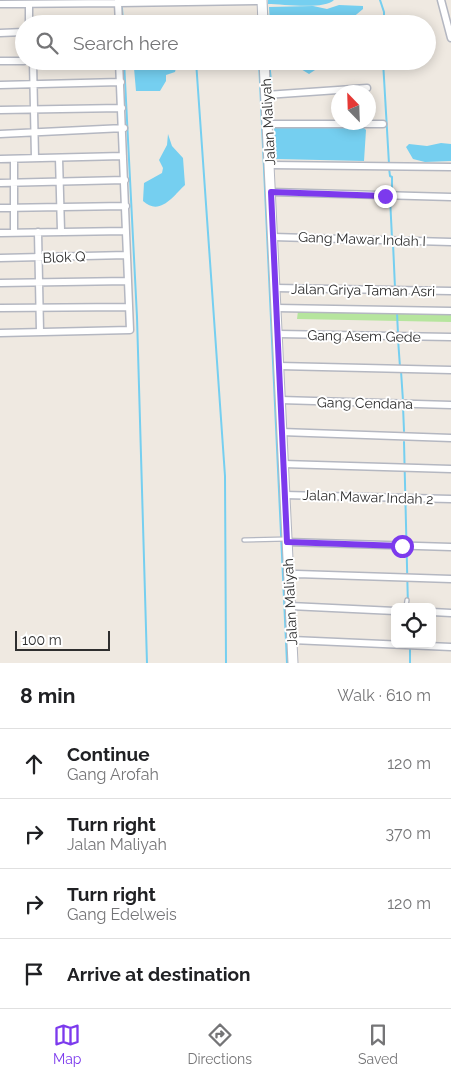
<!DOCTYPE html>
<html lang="en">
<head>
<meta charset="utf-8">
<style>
  body { margin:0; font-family:Raleway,sans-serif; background:#f2f2f2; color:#202124 }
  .controls { position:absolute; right:15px; bottom:15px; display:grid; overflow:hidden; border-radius:8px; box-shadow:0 2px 12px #0003 }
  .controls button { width:45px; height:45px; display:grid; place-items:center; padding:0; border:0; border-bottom:1px solid #e0e0e0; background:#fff; color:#202124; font:25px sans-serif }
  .compass { position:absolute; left:331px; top:85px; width:45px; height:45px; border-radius:50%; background:#fff; box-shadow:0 2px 12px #0003; rotate:337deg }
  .scale { position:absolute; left:15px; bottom:12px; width:95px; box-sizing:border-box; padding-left:5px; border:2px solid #2e2e2e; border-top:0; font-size:14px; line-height:18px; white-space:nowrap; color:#2e2e2e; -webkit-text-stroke:4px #fff; paint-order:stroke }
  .stop { position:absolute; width:15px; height:15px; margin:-11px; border:4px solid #7c3aed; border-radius:50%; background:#fff }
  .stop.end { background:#7c3aed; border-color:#fff; box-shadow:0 1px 5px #0008 }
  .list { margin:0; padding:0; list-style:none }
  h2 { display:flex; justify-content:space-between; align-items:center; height:65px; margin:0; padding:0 20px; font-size:21px }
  h2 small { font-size:16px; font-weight:400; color:#757577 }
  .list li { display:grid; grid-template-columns:32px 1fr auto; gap:15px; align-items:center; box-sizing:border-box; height:70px; padding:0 20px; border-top:1px solid #e0e0e0 }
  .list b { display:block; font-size:19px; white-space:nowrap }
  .list p { margin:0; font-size:16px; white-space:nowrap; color:#757577 }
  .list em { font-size:16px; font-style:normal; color:#757577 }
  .icon { flex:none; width:28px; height:28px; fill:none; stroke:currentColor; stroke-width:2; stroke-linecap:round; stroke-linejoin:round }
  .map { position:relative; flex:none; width:451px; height:663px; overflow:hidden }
  .search { position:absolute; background:#fff; box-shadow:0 2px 12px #0003; left:15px; right:15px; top:15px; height:55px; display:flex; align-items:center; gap:12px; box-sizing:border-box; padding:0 18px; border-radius:28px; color:#757577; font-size:19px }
  .sheet { height:345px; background:#fff }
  nav { display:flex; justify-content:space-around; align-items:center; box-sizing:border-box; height:70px; border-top:1px solid #e0e0e0; background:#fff; font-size:14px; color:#757577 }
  nav a { display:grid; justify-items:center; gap:2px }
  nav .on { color:#7c3aed }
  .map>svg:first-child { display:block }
</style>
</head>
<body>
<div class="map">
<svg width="451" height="663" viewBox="0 0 451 663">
  <rect width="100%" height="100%" fill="#efe9e1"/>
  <path fill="#b6e59e" d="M298,311L451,312V322L297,319Z"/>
  <path fill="#75cff0" d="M268,0H334C325,10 282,4 268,4Z
    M339,5L363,6V9L351,19L349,24H270L269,7L313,6L327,9Z
    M275,61H322L324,64L309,74L296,66H275Z
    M134,68H176L175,72L166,75V81L160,91H136Z
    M343,126L364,128L366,130L364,161L276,159L274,127Z
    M168,134L172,146L183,158L185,185C174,195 160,217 143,201L144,183L162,173L163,168L159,160L167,145Z
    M441,143L451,144V161L425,162L413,159L406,147L409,144L427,146Z"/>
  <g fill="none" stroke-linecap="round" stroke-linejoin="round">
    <path stroke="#75cff0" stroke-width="2" d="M266,0L268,24
      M380,0L384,12V24
      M122,8L123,24
      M195,16V24
      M124,61L137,317L147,663
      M196,61L225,476L226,663
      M259,61L287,663
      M269,61L272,91
      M383,61L389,164
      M271,122V100
      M272,142L273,162
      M389,168L390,176L392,177V192L390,193
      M390,198L392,238
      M393,243L395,288
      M397,313L398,334
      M398,339L400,367
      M401,371L403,401
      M403,406L404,431
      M404,442L408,607
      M410,663V648"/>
    <g stroke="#b4b7c1" stroke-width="5.5">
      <path id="lane" d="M244,540L286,539
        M406,607L407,600"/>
    </g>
    <g stroke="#b4b7c1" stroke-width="9">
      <path id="street" d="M118,0V3L262,1
        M441,0L451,38
        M0,4L118,3L119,24
        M29,4V24
        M0,33L24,32
        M0,61H24
        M33,61L35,158
        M0,85L121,82
        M266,95L367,88
        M0,110L122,108
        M267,124H383
        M0,134L124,128
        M59,158L61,231
        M0,159L123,156
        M14,160V233
        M270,165L451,167
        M0,183L125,180
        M271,192L451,197
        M0,208L126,206
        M38,232L40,331
        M0,233L126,231
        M273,237L451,242
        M0,258L127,255
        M0,283L128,281
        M275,288L451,291
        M0,308L129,307
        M276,308L451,311
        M0,333L130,330L119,61
        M278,334L451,337
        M279,366L451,370
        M280,400L451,405
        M281,432L451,438
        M283,464L451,469
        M284,495L451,499
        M287,542L451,547
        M288,575L297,574L451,579
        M290,606L395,611
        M432,612L451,613
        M292,640L451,647"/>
    </g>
    <g stroke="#b4b7c1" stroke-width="11">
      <path id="secondary" d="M262,0L263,24
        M264,61L293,663"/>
    </g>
    <use href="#lane" stroke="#fff" stroke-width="3"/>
    <use href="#street" stroke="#fff" stroke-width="6"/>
    <use href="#secondary" stroke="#fff" stroke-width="9"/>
  </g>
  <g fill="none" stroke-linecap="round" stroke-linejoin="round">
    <path stroke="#7c3aed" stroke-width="6" d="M385,196L271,192L287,542L402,546"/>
  </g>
  <g text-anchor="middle" stroke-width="4" stroke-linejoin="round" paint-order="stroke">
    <g font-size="14" fill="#2e2e2e" stroke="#fff">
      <text transform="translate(268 122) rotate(-93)" y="5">Jalan Maliyah</text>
      <text transform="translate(362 239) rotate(2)" y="5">Gang Mawar Indah I</text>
      <text transform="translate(64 257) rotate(-2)" y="5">Blok Q</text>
      <text transform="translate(363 290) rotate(1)" y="5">Jalan Griya Taman Asri</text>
      <text transform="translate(364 336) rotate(1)" y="5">Gang Asem Gede</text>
      <text transform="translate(365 403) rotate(1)" y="5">Gang Cendana</text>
      <text transform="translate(368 497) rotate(2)" y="5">Jalan Mawar Indah 2</text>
      <text transform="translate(290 602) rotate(-93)" y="5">Jalan Maliyah</text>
    </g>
  </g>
</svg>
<div class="controls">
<button><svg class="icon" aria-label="locate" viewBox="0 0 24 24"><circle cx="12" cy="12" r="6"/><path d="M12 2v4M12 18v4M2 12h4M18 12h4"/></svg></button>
</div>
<svg class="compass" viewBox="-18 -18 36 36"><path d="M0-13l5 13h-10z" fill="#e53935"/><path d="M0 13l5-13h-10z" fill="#757577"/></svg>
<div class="scale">100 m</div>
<div class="stop" style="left:402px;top:546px"></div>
<div class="stop end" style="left:385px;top:196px"></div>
<div class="search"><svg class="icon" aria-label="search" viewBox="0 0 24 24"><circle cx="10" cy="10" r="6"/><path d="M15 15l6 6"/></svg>Search here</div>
</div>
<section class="sheet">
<h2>8 min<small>Walk · 610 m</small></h2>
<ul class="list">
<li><svg class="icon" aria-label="ahead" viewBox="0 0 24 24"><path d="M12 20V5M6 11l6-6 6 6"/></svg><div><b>Continue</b><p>Gang Arofah</p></div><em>120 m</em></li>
<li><svg class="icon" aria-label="right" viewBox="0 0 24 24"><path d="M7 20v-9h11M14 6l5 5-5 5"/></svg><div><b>Turn right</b><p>Jalan Maliyah</p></div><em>370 m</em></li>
<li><svg class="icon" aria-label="right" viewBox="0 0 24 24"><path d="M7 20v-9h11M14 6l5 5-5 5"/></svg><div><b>Turn right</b><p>Gang Edelweis</p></div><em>120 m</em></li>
<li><svg class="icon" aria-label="arrive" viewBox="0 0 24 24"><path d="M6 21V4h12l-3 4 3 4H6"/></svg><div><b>Arrive at destination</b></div></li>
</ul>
</section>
<nav>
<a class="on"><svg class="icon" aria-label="map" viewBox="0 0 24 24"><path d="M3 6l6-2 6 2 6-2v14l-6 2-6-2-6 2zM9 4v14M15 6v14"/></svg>Map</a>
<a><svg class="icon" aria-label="directions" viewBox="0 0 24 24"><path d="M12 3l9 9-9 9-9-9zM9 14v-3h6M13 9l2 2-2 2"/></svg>Directions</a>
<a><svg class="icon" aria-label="saved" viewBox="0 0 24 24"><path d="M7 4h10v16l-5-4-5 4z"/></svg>Saved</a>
</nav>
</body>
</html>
